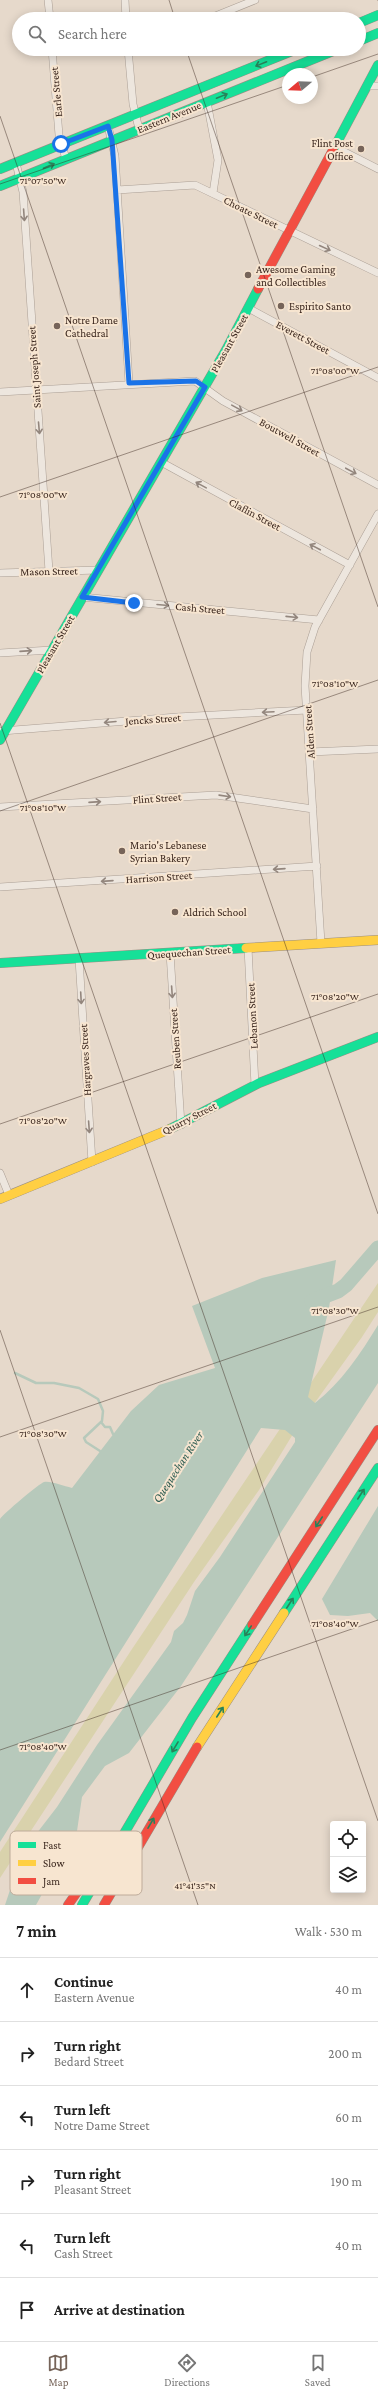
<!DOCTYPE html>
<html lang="en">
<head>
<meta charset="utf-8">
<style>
  body { margin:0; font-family:"Crimson Pro",serif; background:#f2f2f2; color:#222 }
  .controls { position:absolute; right:12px; bottom:12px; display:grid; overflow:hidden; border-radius:4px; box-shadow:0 2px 10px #0003 }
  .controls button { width:36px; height:36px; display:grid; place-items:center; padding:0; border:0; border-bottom:1px solid #e0e0e0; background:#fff; color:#222; font:20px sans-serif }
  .compass { position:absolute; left:282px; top:68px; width:36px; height:36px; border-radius:50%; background:#fff; box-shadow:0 2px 10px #0003; rotate:251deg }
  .stop { position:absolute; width:12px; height:12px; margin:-9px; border:3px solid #1a73e8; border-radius:50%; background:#fff }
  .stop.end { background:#1a73e8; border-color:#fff; box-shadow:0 1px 4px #0008 }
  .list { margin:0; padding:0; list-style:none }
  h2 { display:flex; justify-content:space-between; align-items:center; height:52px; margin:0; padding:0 16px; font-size:17px }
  h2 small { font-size:13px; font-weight:400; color:#767676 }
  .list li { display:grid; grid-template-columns:26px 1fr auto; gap:12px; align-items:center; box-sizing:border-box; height:64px; padding:0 16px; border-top:1px solid #e0e0e0 }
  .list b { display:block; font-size:15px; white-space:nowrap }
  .list p { margin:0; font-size:13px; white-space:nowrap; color:#767676 }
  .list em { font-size:13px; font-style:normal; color:#767676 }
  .icon { flex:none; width:22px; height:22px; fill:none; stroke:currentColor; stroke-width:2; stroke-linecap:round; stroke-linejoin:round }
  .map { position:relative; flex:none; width:378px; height:1905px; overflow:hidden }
  .search { position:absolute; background:#fff; box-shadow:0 2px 10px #0003; left:12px; right:12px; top:12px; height:44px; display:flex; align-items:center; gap:10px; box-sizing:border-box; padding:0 14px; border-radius:22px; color:#767676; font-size:15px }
  .sheet { height:436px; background:#fff }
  nav { display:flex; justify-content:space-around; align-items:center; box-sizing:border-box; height:56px; border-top:1px solid #e0e0e0; background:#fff; font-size:11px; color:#767676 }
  nav a { display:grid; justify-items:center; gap:2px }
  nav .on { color:#766459 }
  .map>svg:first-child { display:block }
</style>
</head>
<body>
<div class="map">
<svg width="378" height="1905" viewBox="0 0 378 1905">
  <rect width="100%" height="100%" fill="#e6d9cb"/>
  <path fill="#d9d2ac" d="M378,1283V1312L362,1337L296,1429L259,1490L194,1582L0,1878V1852L130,1652Z"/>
  <path fill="#b7c9bb" d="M336,1260L329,1308L308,1397L315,1403C341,1383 361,1353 378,1325V1383L181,1686L129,1753L105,1766L82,1797L77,1831L36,1905H5L23,1851L57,1807L97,1745L171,1642L174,1631L183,1623L187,1615L195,1591L220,1557L295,1442V1438L285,1430L261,1428L0,1842V1519C3,1514 40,1483 44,1482C52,1481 63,1486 72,1488L131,1411L159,1385L215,1368L192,1306L262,1278Z
    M378,1506V1621L370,1613L348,1616L330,1615L322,1599Z"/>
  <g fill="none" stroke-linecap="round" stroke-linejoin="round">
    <path stroke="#b7c9bb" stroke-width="2.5" d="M15,1373L36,1383H54L79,1388L98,1399L103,1411L102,1421L84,1438L86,1442L100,1451
      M101,1422L105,1427H110L113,1434"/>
    <path stroke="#b7c9bb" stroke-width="15" d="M312,1301L338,1291L346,1285L378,1248"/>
    <g stroke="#ab9f95" stroke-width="8">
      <path id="street" d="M48,0L50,19
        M125,0L126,19
        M208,19L255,0
        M52,49L59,135L66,159
        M128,49L133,104L139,129
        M367,86H378
        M207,102L218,160L213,193
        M108,126L115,156L129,383
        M335,147L378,169
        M16,163L23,192L49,571
        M117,190L195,185L378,273
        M248,308L378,378
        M0,392L195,381L223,401L378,485
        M161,462L350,565
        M0,573L98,570
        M82,597L319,620
        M0,653L52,650
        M2,731L177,717L307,710
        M310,752L378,749
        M0,807L216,795L313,809
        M0,887L317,866
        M321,943L305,686L307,652L315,627L378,514
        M248,948L255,1085
        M170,953L181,1125
        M79,959L92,1162
        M0,1173L9,1195"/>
    </g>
    <g stroke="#9a8e84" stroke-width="10">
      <path id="fast" d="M359,23L378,15
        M359,41L378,33
        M333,150L378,65
        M0,169L297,49
        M0,186L338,49
        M0,740L226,350L258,289
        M0,963L246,948
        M170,1129L259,1083L378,1037
        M284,1613L378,1468
        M82,1905L192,1718L252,1625"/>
    </g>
    <g stroke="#9a8e84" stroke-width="10">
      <path id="slow" d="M246,948L378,940
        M0,1199L170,1129
        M197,1747L284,1613"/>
    </g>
    <g stroke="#9a8e84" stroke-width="10">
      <path id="jam" d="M258,289L333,150
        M252,1625L378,1430
        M68,1905L101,1858
        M104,1905L197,1747"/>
    </g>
    <use href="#street" stroke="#ede6de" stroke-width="7"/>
    <use href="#fast" stroke="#16e098" stroke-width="9"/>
    <use href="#slow" stroke="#ffcf43" stroke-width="9"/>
    <use href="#jam" stroke="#f24e42" stroke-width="9"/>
  </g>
  <defs><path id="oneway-shaft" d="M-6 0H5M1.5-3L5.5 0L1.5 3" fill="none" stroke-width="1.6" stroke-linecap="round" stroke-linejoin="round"/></defs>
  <g stroke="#28825a">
    <use href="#oneway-shaft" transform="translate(261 64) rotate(158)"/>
    <use href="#oneway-shaft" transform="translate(222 96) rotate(-22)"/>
    <use href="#oneway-shaft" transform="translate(49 166) rotate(-23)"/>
    <use href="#oneway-shaft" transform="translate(361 1494) rotate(-57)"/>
    <use href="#oneway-shaft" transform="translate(319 1522) rotate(123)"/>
    <use href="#oneway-shaft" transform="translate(290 1603) rotate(-57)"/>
    <use href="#oneway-shaft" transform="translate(248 1631) rotate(123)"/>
    <use href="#oneway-shaft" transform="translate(220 1712) rotate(-57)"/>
    <use href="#oneway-shaft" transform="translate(175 1747) rotate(121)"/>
    <use href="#oneway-shaft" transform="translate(151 1823) rotate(-60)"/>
  </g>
  <g stroke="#93867d">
    <use href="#oneway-shaft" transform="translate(24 215) rotate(86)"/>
    <use href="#oneway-shaft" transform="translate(325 248) rotate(25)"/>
    <use href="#oneway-shaft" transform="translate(237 408) rotate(29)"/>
    <use href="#oneway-shaft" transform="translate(39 428) rotate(85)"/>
    <use href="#oneway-shaft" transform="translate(351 471) rotate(28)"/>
    <use href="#oneway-shaft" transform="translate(201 485) rotate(-151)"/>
    <use href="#oneway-shaft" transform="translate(315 547) rotate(-152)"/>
    <use href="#oneway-shaft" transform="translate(163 605) rotate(5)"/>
    <use href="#oneway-shaft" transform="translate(292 617) rotate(6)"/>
    <use href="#oneway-shaft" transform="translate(26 651) rotate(-4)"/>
    <use href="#oneway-shaft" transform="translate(268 712) rotate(177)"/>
    <use href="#oneway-shaft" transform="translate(110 722) rotate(175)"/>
    <use href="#oneway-shaft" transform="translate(225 796) rotate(8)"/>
    <use href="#oneway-shaft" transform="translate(95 802) rotate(-4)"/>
    <use href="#oneway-shaft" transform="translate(279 869) rotate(176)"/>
    <use href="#oneway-shaft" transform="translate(107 881) rotate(176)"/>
    <use href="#oneway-shaft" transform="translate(172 992) rotate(86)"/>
    <use href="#oneway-shaft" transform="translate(81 998) rotate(87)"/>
    <use href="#oneway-shaft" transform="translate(89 1127) rotate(86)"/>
  </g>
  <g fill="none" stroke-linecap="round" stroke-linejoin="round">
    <path stroke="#1a73e8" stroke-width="5" d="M61,144L108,126L112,140L129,383L196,381L205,387L82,597L134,603"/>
  </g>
  <path fill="none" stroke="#39251c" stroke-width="1" stroke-opacity="0.45" d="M169,0L175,19M378,0V1M186,49L378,607M312,77L378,54M0,116L378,1214M0,184L288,85M0,497L378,367M0,723L378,1821M0,811L378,680M0,1124L378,994M0,1330L198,1905M0,1437L378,1307M0,1750L378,1620"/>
  <g fill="#766459" stroke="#f7e5d0" stroke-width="1.5">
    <circle cx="361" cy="149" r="4"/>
    <circle cx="248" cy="275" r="4"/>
    <circle cx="281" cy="306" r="4"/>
    <circle cx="57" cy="326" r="4"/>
    <circle cx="122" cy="851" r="4"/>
    <circle cx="175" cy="912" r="4"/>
  </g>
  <g text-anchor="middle" stroke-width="4" stroke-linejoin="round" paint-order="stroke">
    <g font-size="11" fill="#39251c" stroke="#f7e5d0">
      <text transform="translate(56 92) rotate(-95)" y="4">Earle Street</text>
      <text transform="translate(169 117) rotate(-22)" y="4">Eastern Avenue</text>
      <text transform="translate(251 212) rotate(26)" y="4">Choate Street</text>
      <text transform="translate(303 337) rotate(28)" y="4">Everett Street</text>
      <text transform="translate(229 343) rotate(-61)" y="4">Pleasant Street</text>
      <text transform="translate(34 367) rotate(-94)" y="4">Saint Joseph Street</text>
      <text transform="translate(290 437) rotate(29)" y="4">Boutwell Street</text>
      <text transform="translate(255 514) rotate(28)" y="4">Claflin Street</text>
      <text transform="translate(49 571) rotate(-1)" y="4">Mason Street</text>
      <text transform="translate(200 608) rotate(5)" y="4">Cash Street</text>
      <text transform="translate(55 644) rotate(-60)" y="4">Pleasant Street</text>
      <text transform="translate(153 719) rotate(-4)" y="4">Jencks Street</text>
      <text transform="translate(309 732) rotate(-94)" y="4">Alden Street</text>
      <text transform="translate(157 798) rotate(-4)" y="4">Flint Street</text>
      <text transform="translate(159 877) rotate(-4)" y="4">Harrison Street</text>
      <text transform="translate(189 952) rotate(-4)" y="4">Quequechan Street</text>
      <text transform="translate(252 1016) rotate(-93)" y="4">Lebanon Street</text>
      <text transform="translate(175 1039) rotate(-94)" y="4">Reuben Street</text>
      <text transform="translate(85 1060) rotate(-93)" y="4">Hargraves Street</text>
      <text transform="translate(189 1118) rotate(-27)" y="4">Quarry Street</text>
    </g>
    <g font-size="11" fill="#39251c" stroke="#f7e5d0" text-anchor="start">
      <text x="353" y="147" text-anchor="end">Flint Post<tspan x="353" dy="13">Office</tspan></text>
      <text x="256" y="273">Awesome Gaming<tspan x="256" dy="13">and Collectibles</tspan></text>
      <text x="289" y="310">Espirito Santo</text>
      <text x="65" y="324">Notre Dame<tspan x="65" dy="13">Cathedral</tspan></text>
      <text x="130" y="849">Mario's Lebanese<tspan x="130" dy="13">Syrian Bakery</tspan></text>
      <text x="183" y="916">Aldrich School</text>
    </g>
    <g font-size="12" font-style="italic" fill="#2a5a4f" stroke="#f7e5d0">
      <text transform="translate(178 1467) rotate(-57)" y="4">Quequechan River</text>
    </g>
  </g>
  <rect x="10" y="1831" width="132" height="64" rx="6" fill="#f7e5d0" stroke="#beab9a" stroke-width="1"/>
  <rect x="18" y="1842" width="18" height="6" fill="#16e098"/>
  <rect x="18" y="1860" width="18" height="6" fill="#ffcf43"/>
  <rect x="18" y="1878" width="18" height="6" fill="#f24e42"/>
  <g font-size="11" fill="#39251c">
    <text x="43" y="1849">Fast</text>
    <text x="43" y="1867">Slow</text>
    <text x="43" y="1885">Jam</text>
  </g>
  <g font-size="10" text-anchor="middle" fill="#39251c" stroke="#f7e5d0" stroke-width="4" stroke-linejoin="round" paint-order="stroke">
    <text x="43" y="184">71°07'50"W</text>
    <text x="335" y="374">71°08'00"W</text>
    <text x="43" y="498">71°08'00"W</text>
    <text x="335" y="687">71°08'10"W</text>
    <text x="43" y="811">71°08'10"W</text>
    <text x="335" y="1000">71°08'20"W</text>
    <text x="43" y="1124">71°08'20"W</text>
    <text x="335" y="1314">71°08'30"W</text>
    <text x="43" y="1437">71°08'30"W</text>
    <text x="335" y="1627">71°08'40"W</text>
    <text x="43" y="1750">71°08'40"W</text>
    <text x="195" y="1889">41°41'35"N</text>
  </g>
</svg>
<div class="controls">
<button><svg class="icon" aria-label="locate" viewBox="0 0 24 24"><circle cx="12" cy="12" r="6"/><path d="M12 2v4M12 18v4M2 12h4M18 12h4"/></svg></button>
<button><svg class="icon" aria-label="layers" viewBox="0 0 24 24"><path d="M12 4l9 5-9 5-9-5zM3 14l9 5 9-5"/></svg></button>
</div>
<svg class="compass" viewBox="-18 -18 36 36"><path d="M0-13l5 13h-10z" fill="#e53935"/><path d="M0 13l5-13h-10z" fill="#767676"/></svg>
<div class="stop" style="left:61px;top:144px"></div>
<div class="stop end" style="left:134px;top:603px"></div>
<div class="search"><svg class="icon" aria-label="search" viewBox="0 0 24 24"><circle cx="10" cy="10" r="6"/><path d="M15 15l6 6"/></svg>Search here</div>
</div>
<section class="sheet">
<h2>7 min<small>Walk · 530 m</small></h2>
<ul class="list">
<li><svg class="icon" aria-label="ahead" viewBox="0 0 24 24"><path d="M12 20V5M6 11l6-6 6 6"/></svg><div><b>Continue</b><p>Eastern Avenue</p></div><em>40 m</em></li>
<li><svg class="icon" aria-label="right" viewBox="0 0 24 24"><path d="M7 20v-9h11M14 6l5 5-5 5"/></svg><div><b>Turn right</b><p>Bedard Street</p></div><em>200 m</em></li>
<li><svg class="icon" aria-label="left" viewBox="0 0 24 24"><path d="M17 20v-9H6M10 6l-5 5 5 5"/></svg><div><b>Turn left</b><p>Notre Dame Street</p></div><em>60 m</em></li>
<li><svg class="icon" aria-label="right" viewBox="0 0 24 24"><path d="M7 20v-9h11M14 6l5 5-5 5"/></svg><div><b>Turn right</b><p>Pleasant Street</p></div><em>190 m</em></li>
<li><svg class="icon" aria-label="left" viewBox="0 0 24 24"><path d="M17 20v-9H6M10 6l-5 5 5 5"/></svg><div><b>Turn left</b><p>Cash Street</p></div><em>40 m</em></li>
<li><svg class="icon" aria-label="arrive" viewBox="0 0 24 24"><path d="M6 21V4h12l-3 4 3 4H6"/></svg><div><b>Arrive at destination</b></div></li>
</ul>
</section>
<nav>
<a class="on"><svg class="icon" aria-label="map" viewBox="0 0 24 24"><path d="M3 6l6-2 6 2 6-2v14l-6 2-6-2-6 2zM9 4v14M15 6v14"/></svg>Map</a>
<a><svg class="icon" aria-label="directions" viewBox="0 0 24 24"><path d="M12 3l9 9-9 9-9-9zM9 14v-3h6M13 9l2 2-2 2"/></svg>Directions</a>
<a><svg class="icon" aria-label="saved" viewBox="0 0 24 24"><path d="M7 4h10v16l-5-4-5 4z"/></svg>Saved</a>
</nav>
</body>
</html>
